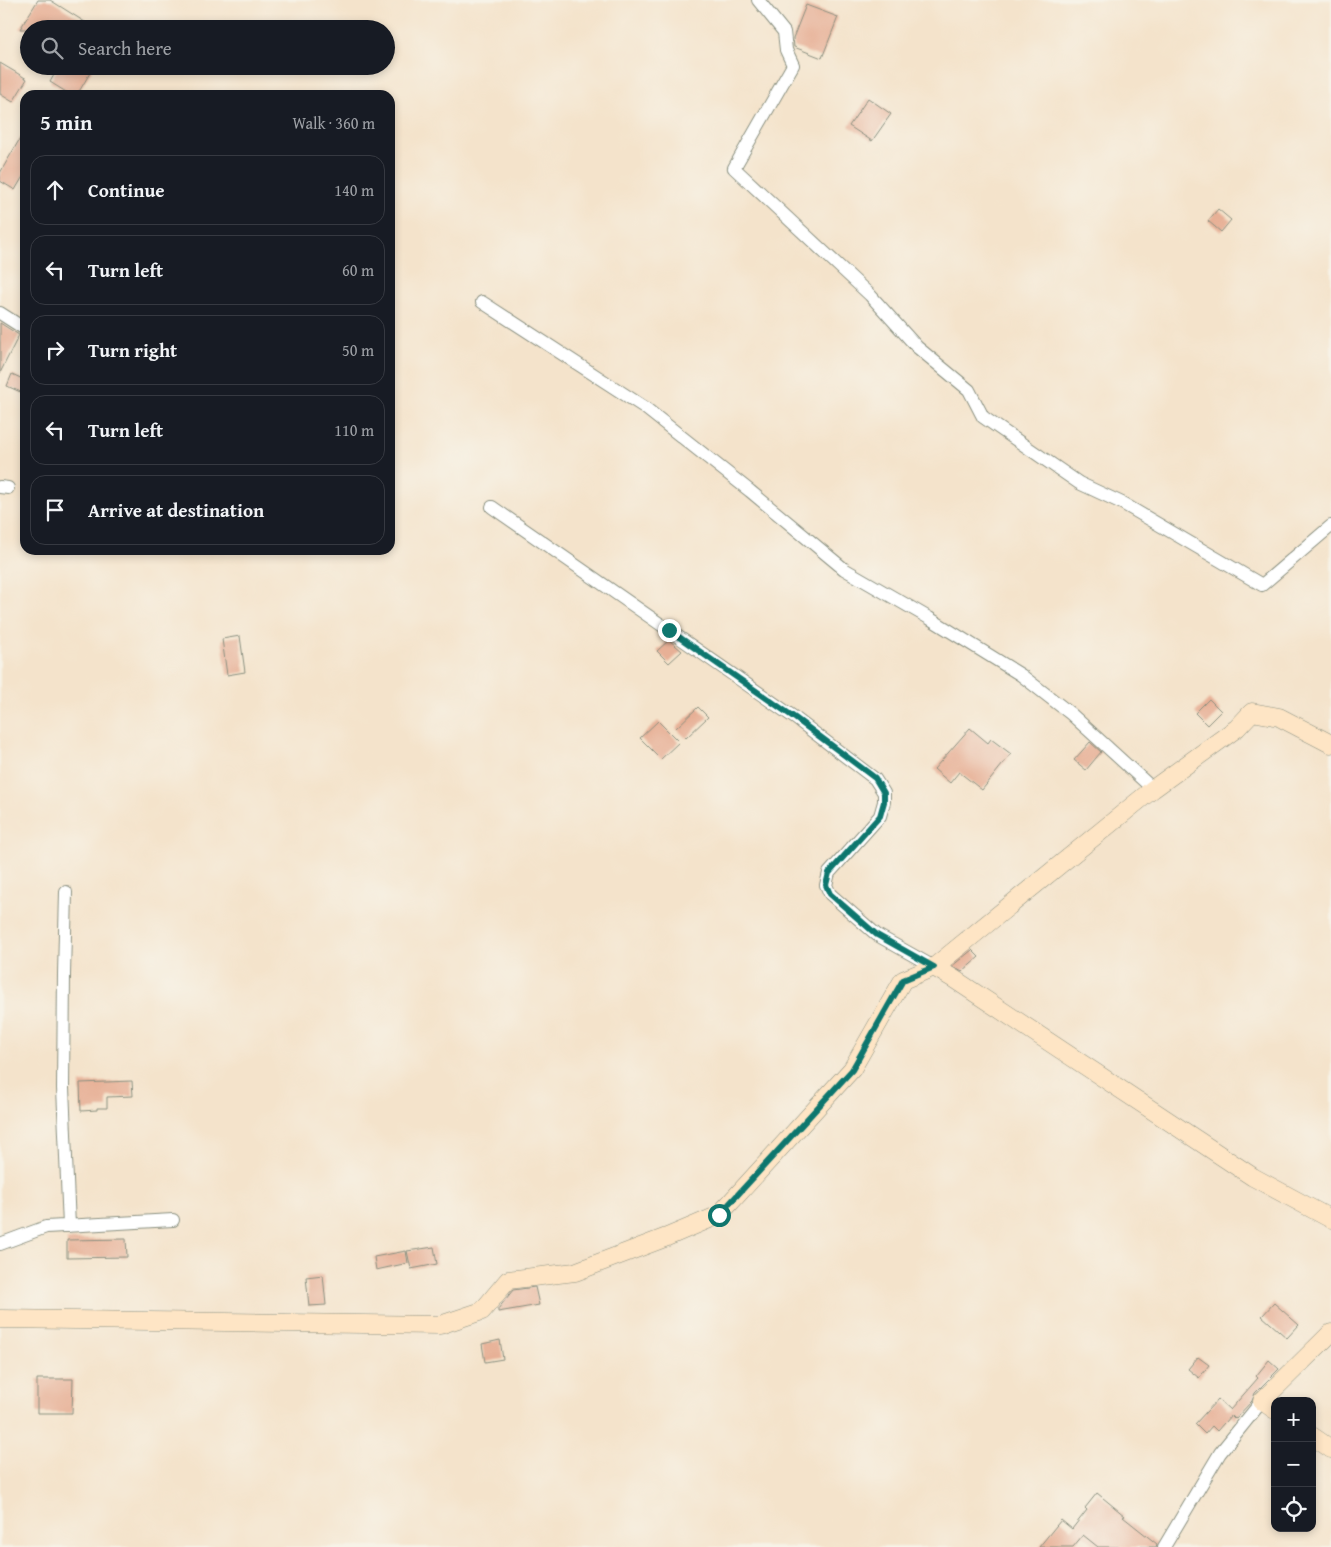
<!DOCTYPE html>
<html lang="en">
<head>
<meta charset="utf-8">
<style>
  body { margin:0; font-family:"Gentium Book Plus",serif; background:#242831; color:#f1f3f6 }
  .controls { position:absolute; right:15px; bottom:15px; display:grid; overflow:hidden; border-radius:10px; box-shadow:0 2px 8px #0003 }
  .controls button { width:45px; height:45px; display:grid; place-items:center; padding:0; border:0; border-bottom:1px solid #363941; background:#171b24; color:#f1f3f6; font:25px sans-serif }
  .stop { position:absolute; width:15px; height:15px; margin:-11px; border:4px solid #0f766e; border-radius:50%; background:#fff }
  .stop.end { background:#0f766e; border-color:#fff; box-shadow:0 1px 5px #0008 }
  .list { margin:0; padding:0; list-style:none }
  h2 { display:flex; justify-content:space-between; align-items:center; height:65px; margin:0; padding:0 20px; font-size:21px }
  h2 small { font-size:16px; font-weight:400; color:#9ea1a6 }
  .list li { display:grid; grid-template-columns:32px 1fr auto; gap:15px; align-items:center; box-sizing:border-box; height:70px; margin:0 10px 10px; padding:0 10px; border:1px solid #363941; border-radius:15px }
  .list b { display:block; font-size:19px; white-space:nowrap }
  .list em { font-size:16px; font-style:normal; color:#9ea1a6 }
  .icon { flex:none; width:28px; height:28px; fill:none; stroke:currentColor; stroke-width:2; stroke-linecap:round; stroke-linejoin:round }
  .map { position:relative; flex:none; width:1331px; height:1547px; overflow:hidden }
  .search { position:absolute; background:#171b24; box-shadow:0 2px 8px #0003; left:20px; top:20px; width:375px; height:55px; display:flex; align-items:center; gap:12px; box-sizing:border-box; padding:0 18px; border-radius:28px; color:#9ea1a6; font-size:19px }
  .panel { position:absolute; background:#171b24; box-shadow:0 2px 8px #0003; left:20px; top:90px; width:375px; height:465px; border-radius:15px }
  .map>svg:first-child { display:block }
</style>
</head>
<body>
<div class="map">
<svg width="1331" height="1547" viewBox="0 0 1331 1547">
  <rect width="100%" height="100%" fill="#f7f3e8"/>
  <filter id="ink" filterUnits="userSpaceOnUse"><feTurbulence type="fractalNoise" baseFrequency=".02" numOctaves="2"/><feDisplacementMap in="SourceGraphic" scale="10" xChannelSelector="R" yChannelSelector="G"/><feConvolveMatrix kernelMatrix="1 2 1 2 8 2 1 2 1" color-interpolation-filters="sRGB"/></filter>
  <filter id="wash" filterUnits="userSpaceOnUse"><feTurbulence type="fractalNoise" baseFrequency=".0096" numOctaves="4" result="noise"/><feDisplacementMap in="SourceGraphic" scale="20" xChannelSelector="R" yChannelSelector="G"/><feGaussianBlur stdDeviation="1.12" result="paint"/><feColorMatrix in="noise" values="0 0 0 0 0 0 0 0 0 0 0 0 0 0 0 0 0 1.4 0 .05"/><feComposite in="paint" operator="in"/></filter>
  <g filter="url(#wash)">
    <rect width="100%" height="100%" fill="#f4e3cb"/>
    <g id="blocks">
      <path fill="#e7b096" d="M38,0H50L96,29H20Z
        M806,5L838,17L822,58L794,47L793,38Z
        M0,63L27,79L13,102L0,94Z
        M59,66H94L77,95H71L50,82Z
        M868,98L891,114L872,141L849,126Z
        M25,130V173L15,190L0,181V173Z
        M1218,209L1231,220L1221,232L1208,221Z
        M0,323L19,335L0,373Z
        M12,374L25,380V394L7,386Z
        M240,636L245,672L227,675L222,639Z
        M669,640L682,651L669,663L657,651Z
        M1209,699L1221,711L1207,725L1195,713Z
        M698,707L708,717L686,738L676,728Z
        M658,721L679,742L661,759L640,738Z
        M970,728L988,743L991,739L1011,754L982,790L959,772L950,783L934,769Z
        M1090,742L1101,752L1086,770L1074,760Z
        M972,950L979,957L962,972L952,966Z
        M132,1081L133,1096L107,1097V1108H97V1110L81,1111L80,1083Z
        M126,1239L127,1257L67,1258V1240Z
        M434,1247L437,1264L411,1269L407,1251Z
        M406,1251L408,1263L376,1270L374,1257Z
        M323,1275L326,1305L309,1306L306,1277Z
        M535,1287L539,1305L498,1312V1309L513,1290Z
        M1274,1303L1299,1325L1287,1338L1262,1316Z
        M500,1340L503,1359L485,1362L482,1344Z
        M1198,1357L1209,1365L1199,1378L1188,1369Z
        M1269,1360L1279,1369L1255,1393L1252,1401L1235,1419L1231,1415L1217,1431L1212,1426L1205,1434L1195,1424L1218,1399L1230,1410L1258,1378L1256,1376Z
        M37,1379H73L72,1413H37Z
        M1097,1493L1125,1516L1123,1517L1157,1544L1156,1547H1098L1083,1535L1073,1547H1039L1061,1520L1072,1529L1087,1510L1085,1508Z"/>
    </g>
  </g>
  <g filter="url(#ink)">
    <use href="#blocks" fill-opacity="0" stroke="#8a9080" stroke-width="1"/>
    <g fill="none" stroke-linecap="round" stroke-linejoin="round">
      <g stroke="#8a9080" stroke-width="14">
        <path id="street" d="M758,0L784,32L786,50L793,65L734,168L870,295L917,347L969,390L983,417L1079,483L1122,503L1262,585L1331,526
          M482,302L644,407L750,491L844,569L929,618L1021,675L1071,714L1153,789
          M0,313L25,329
          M0,487L8,488
          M492,507L795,718L875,779L884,793V802L880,816L829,873L826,885L830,894L877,935L934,967
          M66,892L64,974L63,1088L69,1226
          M0,1244L46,1227L173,1220
          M1164,1547L1220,1453L1262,1401"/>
      </g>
      <g stroke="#8a9080" stroke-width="19">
        <path id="secondary" d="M934,967L954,979L1253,1177L1331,1219
          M0,1319L440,1325L482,1311L508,1280L575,1272L667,1237L719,1215L852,1069L903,980L934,967L1153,789L1237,728L1252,712L1279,717L1331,744
          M1275,1410L1262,1401L1331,1333
          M1312,1436L1331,1449"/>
      </g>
      <use href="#street" stroke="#fff" stroke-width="12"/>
      <use href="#secondary" stroke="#fee5c5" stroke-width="18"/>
    </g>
  </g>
  <g fill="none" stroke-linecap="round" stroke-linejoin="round" filter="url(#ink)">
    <path stroke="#0f766e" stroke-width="6" d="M669,630L795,718L875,778L884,793V802L880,816L829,873L826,885L830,894L877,935L934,967L903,980L852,1070L719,1215"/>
  </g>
</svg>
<div class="controls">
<button>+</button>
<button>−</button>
<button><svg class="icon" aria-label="locate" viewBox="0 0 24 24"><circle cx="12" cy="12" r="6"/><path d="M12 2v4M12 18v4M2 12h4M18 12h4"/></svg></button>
</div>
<div class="stop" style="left:719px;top:1215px"></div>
<div class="stop end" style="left:669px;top:630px"></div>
<div class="search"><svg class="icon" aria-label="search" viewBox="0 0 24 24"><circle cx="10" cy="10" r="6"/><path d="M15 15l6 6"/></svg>Search here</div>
<section class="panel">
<h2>5 min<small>Walk · 360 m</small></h2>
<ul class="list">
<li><svg class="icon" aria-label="ahead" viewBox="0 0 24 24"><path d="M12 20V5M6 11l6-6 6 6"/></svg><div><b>Continue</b></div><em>140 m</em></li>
<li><svg class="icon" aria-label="left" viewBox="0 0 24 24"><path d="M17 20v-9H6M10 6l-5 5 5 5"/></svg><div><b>Turn left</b></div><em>60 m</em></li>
<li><svg class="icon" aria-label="right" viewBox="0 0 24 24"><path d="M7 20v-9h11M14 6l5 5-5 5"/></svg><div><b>Turn right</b></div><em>50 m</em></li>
<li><svg class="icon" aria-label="left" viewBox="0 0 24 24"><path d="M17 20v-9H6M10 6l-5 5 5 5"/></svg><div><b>Turn left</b></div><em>110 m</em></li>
<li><svg class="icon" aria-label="arrive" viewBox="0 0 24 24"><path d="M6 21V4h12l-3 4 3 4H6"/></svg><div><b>Arrive at destination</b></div></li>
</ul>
</section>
</div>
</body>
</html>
